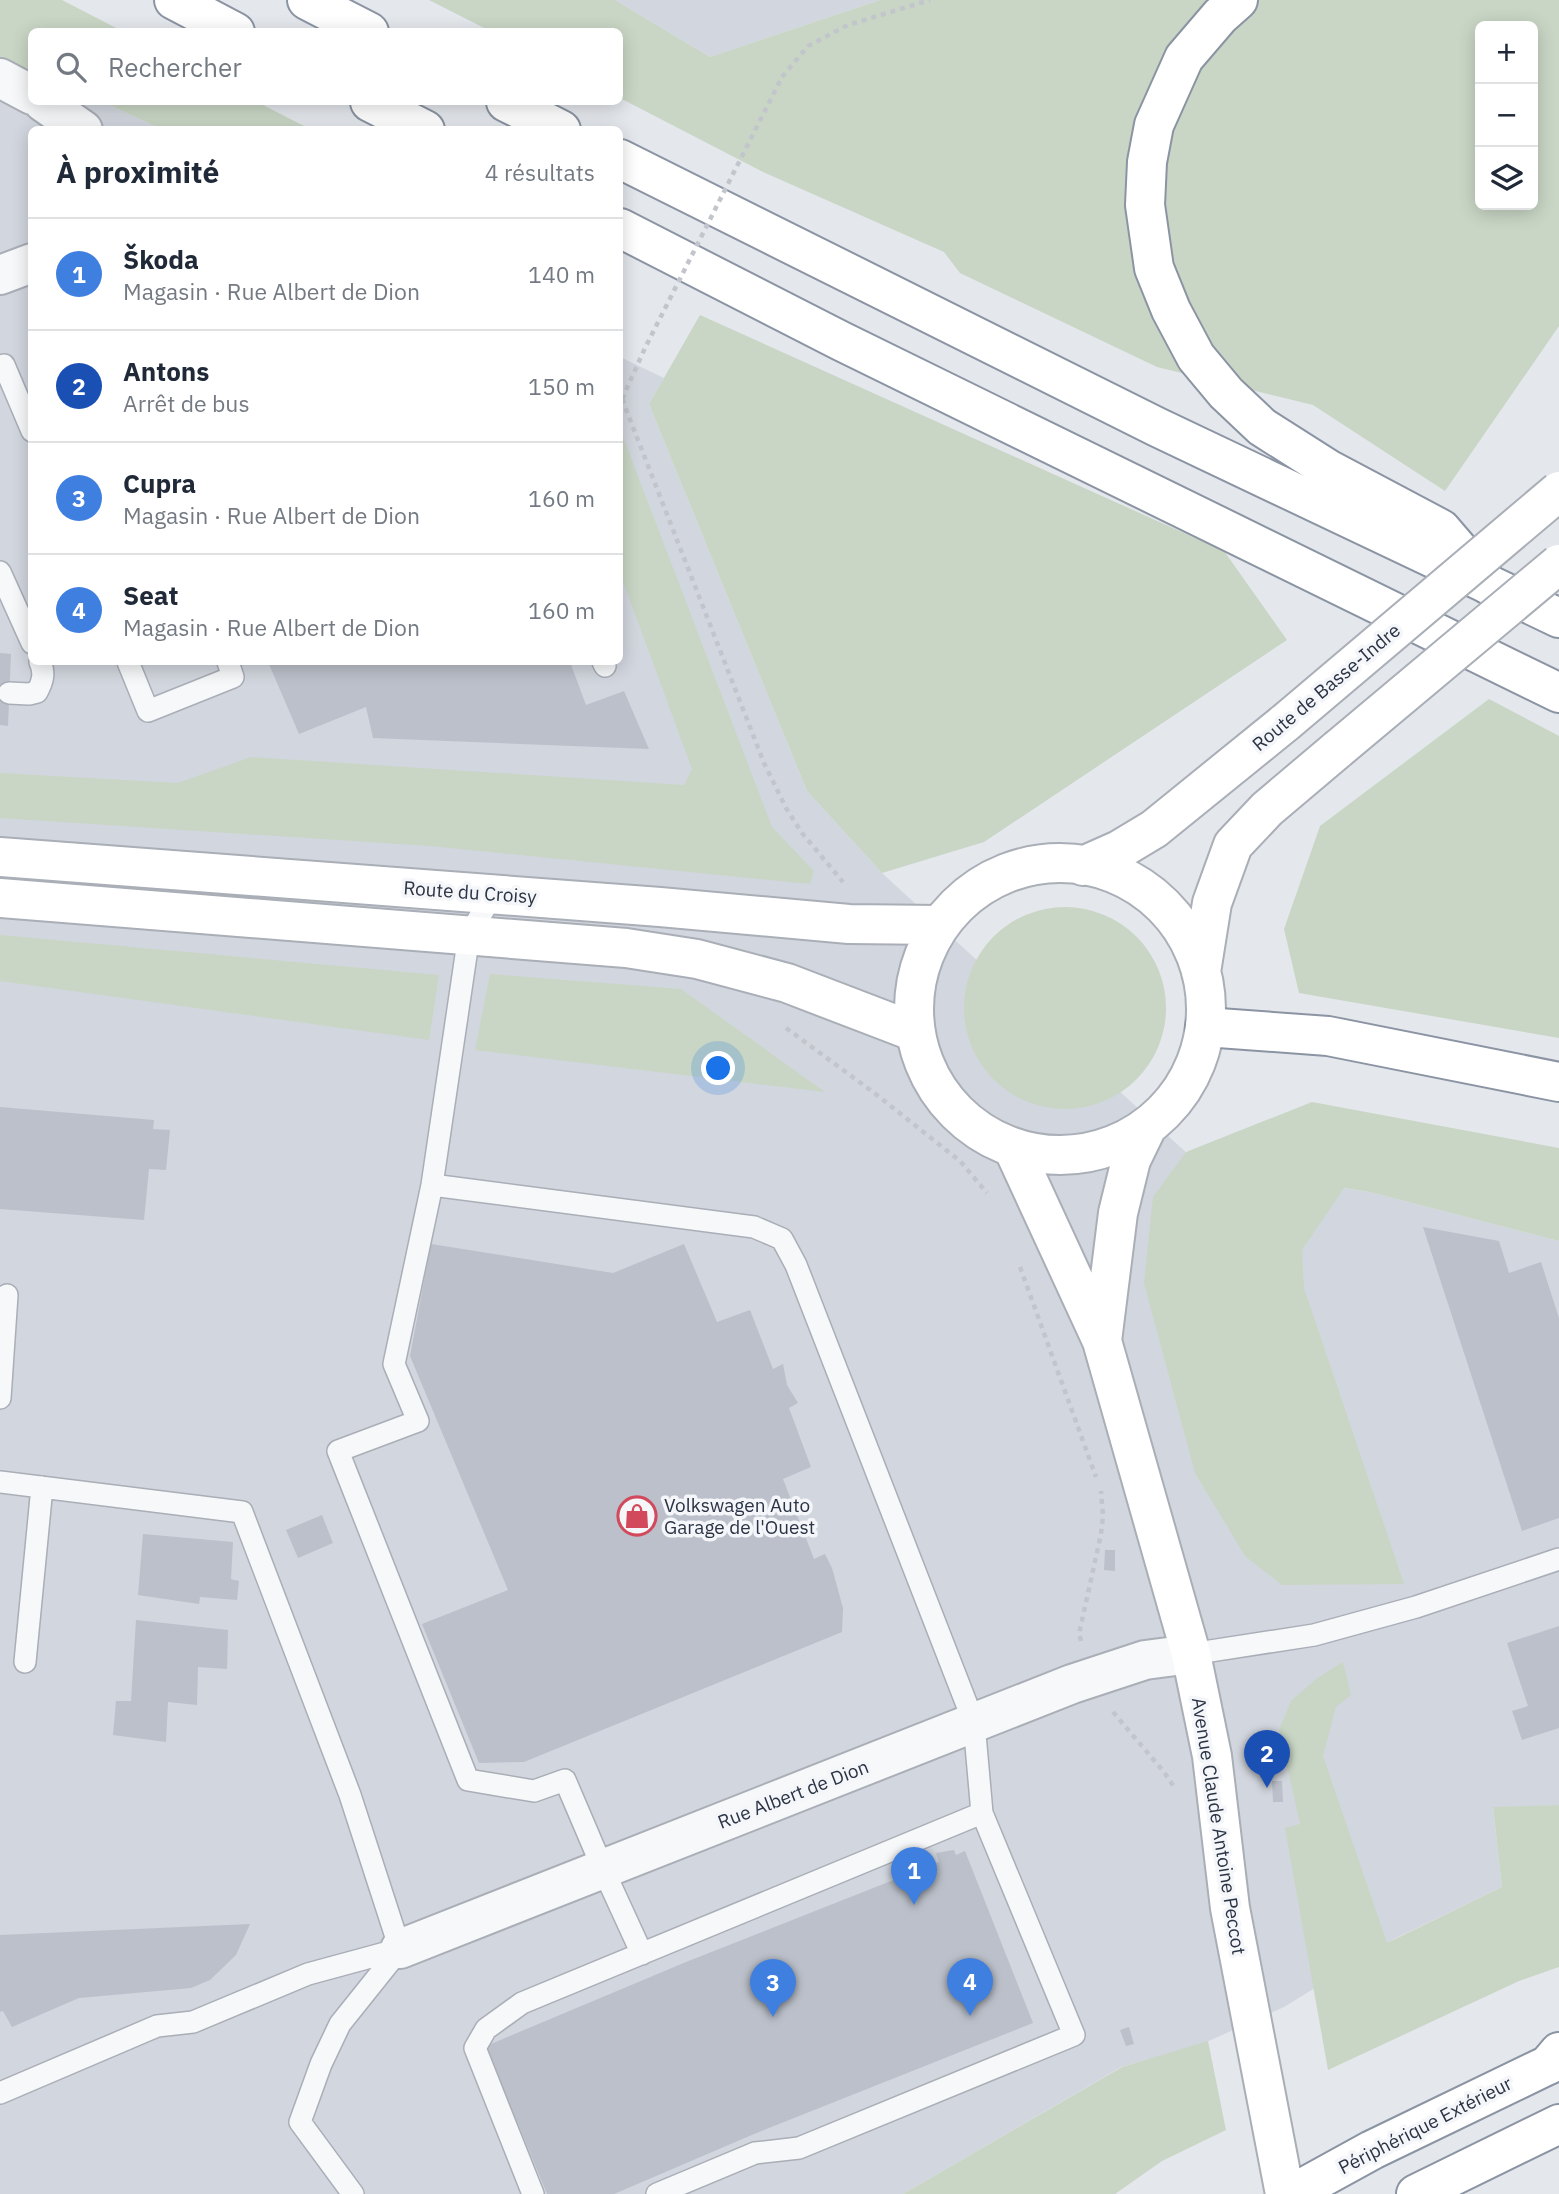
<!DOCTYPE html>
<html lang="fr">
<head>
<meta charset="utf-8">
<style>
  body { margin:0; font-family:"IBM Plex Sans",sans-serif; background:#f6f6f7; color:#1f2937 }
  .controls { position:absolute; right:21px; top:21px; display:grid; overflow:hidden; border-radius:10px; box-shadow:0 4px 18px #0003 }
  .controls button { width:63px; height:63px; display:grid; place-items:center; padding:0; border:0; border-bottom:2px solid #e0e1e3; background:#fff; color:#1f2937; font:35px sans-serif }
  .you { position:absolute; left:719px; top:1069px; width:24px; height:24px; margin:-18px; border:5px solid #fff; border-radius:50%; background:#1a73e8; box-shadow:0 0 0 10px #1a73e833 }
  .badge { display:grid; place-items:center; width:46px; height:46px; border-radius:50%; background:#d1495b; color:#fff; font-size:23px; font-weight:700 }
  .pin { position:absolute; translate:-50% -58px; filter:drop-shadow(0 2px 4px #0008) }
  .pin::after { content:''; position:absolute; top:37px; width:24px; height:21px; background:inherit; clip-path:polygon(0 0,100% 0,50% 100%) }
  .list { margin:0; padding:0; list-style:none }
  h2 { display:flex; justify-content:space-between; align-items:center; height:91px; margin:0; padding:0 28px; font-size:30px }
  h2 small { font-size:23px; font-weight:400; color:#747a83 }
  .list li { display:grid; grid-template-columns:46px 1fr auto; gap:21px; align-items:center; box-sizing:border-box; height:112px; padding:0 28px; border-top:2px solid #e0e1e3 }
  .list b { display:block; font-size:26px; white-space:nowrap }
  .list p { margin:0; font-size:23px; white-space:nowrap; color:#747a83 }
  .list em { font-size:23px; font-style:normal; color:#747a83 }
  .icon { flex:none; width:38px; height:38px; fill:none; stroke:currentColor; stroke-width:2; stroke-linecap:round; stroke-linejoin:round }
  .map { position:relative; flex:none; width:1559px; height:2194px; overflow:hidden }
  .search { position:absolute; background:#fff; box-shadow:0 4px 18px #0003; left:28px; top:28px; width:595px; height:77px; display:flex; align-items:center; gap:18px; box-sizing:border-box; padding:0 24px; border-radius:10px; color:#747a83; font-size:26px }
  .panel { position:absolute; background:#fff; box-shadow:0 4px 18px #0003; left:28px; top:126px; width:595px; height:539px; border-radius:10px }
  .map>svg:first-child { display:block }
</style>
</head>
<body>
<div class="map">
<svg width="1559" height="2194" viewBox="0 0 1559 2194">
  <rect width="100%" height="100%" fill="#e4e7ec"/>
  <path fill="#d2d6de" d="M615,0H880L710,57Z
    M0,57L31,74L32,102H103L161,129L32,130V662H620V357L664,378L649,404L807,791L882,873L1203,1168L1370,1192L1559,1241V1805L1493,1808L1502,1887L1396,1938L1284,2007L1202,2044L1121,2067L903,2194H0Z"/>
  <path fill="#c9d6c5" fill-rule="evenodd" d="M0,0H62L122,31L32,32L31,74L0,57Z
    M429,0H615L710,57L880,0H1559V326L1445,491L1313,405L1157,367L960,273L944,252L763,172L620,98V32L490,31ZM1480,26H1533V205H1480Z
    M103,102H257L310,129H161Z
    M700,315L1224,551L1287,640L984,842L882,873L807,791L649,404Z
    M620,429L772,827L814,871L810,884L430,846L0,818V773L178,783L251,757L684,785L692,769L620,573Z
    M1489,699L1559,736V1038L1299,993L1284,929L1320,826Z
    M964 1008a101 101 0 1 1 202 0a101 101 0 1 1-202 0Z
    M0,935L439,975L429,1040L0,981Z
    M490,974L681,989L825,1092L475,1050Z
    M1312,1102L1559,1148V1241L1370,1192L1344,1188L1302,1250L1304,1288L1404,1584L1282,1585L1245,1556L1195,1473L1144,1283L1153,1197L1186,1152Z
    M1343,1662L1351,1695L1336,1707L1323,1756L1387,1943L1502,1887L1493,1807L1559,1805V1967L1519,1981L1328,2070L1285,1828L1300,1824L1279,1730L1291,1701L1316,1679Z
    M1208,2041L1226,2130L1162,2161L1115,2194H903L1122,2067Z"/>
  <path fill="#bbc0ca" d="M0,653L11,654L8,726L0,725Z
    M268,662H570L586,705L624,691L649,749L373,738L366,707L299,734Z
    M0,1107L154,1120L153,1129L170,1130L166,1170L149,1169L144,1220L0,1209Z
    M1423,1227L1499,1241L1509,1273L1541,1262L1559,1318V1518L1522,1531Z
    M431,1244L613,1273L684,1244L717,1322L750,1310L773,1369L783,1364L787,1385L798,1403L789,1408L811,1467L783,1479L814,1559L825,1554L832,1568L843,1608L842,1632L524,1762L479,1763L422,1624L508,1590L410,1356Z
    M322,1515L333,1543L298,1558L286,1530Z
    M143,1534L233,1542L231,1579L239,1581L237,1600L200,1597L199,1604L138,1595Z
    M1105,1550H1115V1571L1104,1570Z
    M136,1620L228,1630L227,1669L198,1667L197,1705L168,1702L166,1742L113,1735L116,1701H131Z
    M1559,1626V1728L1522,1740L1512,1711L1528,1706L1507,1643Z
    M1272,1781H1282L1283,1802H1273Z
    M954,1850L956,1855L965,1851L1033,2023L754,2134L614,2194H547L486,2046L686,1962L939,1862L936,1853Z
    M250,1924L236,1955L210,1980L191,1988L79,1998L12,2027L3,2011L0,2012V1935Z
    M1129,2027L1134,2044L1126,2046L1120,2030Z"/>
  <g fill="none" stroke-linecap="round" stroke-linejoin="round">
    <g stroke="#a9aeb7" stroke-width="24">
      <path id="service" d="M4,365L32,431
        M0,572L32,643
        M128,662L148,711L233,677L228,662
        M603,662L605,666
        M9,693L29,694L37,692C43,681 45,673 40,662
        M493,894L469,935L432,1185L754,1227L782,1239L796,1265L974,1723L982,1813
        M432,1185L394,1364L418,1421L338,1451L468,1780L534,1791L565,1780L603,1869L642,1954
        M0,1398L7,1295
        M0,1482L242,1512L350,1795L400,1949
        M1191,1654L1314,1635L1416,1607L1559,1559
        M25,1662L42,1487
        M0,2093L157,2026L193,2022L308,1974L400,1949
        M353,2194L300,2122L321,2064L340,2024L400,1949
        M533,2194L475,2048L486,2029L522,2003L982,1813L1074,2035L799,2148L755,2153L657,2194"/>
    </g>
    <g stroke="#a9aeb7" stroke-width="42">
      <path id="minor" d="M0,78L32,95
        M43,102L83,130
        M0,275L32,263
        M400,1949L1072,1684L1145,1660L1191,1654"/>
    </g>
    <g stroke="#a9aeb7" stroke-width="42">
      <path id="secondary" d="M0,857L660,907L849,924L940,925
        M914 1009a146 146 0 1 1 292 0a146 146 0 1 1-292 0Z
        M1083,866L1119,850L1154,829L1286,722
        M0,898L626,948L697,959L787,983L915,1032
        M1201,972L1212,903L1233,845L1267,809L1338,749
        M1013,1148L1102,1341L1191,1654L1212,1756L1230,1908L1285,2194
        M1102,1341L1118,1213L1131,1160L1147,1127"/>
    </g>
    <g stroke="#8b94a3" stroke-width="42">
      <path id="trunk" d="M1238,0L1220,16L1184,58L1154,125L1147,162L1145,205L1154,268L1171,310L1196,357L1226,393L1262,427L1328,469L1441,529L1489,585
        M1205,1027L1328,1036L1559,1082
        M1292,2194L1372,2150L1548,2065L1559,2052
        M1416,2194L1559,2124"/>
    </g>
    <g stroke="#8b94a3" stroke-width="42">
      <path id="motorway" d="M174,0L235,32
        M307,0L369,32
        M370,102L425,130
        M506,102L561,130
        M620,159L1157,427L1559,618
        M620,228L841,341L1559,693
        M1548,2065L1559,2060"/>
    </g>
    <path stroke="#c2c5cb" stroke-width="4.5" stroke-dasharray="5 5" stroke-linecap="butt" d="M782,77L808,46L848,25L930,0
      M622,399L764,763L786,808L802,833L843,882
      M786,1028L873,1092L960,1161L987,1193
      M1020,1267L1096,1477
      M1081,1641L1079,1634L1101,1534L1103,1516L1101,1491
      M1113,1712L1164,1772L1174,1787"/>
    <use href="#service" stroke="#f7f8fa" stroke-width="21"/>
    <use href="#minor" stroke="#f7f8fa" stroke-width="38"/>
    <use href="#secondary" stroke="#fff" stroke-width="38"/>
    <use href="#trunk" stroke="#fff" stroke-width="38"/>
    <use href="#motorway" stroke="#fff" stroke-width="38"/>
    <g stroke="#a9aeb7" stroke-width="42" stroke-linecap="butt">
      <path id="secondary-bridge" d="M1286,722L1559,491
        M1338,749L1559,564"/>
    </g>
    <path stroke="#c2c5cb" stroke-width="4.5" stroke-dasharray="5 5" stroke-linecap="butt" d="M622,399L645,348L782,77"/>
    <use href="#secondary-bridge" stroke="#fff" stroke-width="38"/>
  </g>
  <defs>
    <g id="shop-ring" transform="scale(2.0125)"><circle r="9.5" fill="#f4f6f9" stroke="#d1495b" stroke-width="1.5"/><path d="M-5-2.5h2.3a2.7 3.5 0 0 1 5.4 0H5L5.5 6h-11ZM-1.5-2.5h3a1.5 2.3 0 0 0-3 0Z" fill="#d1495b"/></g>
  </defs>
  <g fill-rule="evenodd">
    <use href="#shop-ring" x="637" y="1516"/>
  </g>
  <g text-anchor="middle" stroke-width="7" stroke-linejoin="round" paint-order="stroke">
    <g font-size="19" fill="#2b3445" stroke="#f4f6f9">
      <text transform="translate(1326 687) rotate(-40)" y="7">Route de Basse-Indre</text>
      <text transform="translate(470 892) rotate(4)" y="7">Route du Croisy</text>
      <text transform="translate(793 1794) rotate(-21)" y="7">Rue Albert de Dion</text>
      <text transform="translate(1219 1826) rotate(81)" y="7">Avenue Claude Antoine Peccot</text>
      <text transform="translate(1425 2125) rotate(-27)" y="7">Périphérique Extérieur</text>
    </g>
    <g font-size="19" fill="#2b3445" stroke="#f4f6f9" text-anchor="start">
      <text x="664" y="1512">Volkswagen Auto<tspan x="664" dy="22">Garage de l'Ouest</tspan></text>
    </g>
  </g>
</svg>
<div class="controls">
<button>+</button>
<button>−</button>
<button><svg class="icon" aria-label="layers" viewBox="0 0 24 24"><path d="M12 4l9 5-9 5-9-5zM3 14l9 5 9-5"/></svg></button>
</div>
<div class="you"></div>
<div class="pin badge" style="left:914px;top:1905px;background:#3f7fe0">1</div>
<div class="pin badge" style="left:1267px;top:1788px;background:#1a4fb4">2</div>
<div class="pin badge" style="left:773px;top:2017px;background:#3f7fe0">3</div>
<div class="pin badge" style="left:970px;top:2016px;background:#3f7fe0">4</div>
<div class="search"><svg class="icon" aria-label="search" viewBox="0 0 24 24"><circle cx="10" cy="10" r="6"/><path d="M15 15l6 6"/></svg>Rechercher</div>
<section class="panel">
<h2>À proximité<small>4 résultats</small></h2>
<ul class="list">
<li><span class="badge" style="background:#3f7fe0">1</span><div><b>Škoda</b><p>Magasin · Rue Albert de Dion</p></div><em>140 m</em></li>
<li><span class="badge" style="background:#1a4fb4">2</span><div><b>Antons</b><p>Arrêt de bus</p></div><em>150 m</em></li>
<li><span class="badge" style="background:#3f7fe0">3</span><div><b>Cupra</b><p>Magasin · Rue Albert de Dion</p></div><em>160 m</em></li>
<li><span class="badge" style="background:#3f7fe0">4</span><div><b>Seat</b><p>Magasin · Rue Albert de Dion</p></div><em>160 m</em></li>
</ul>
</section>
</div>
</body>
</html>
